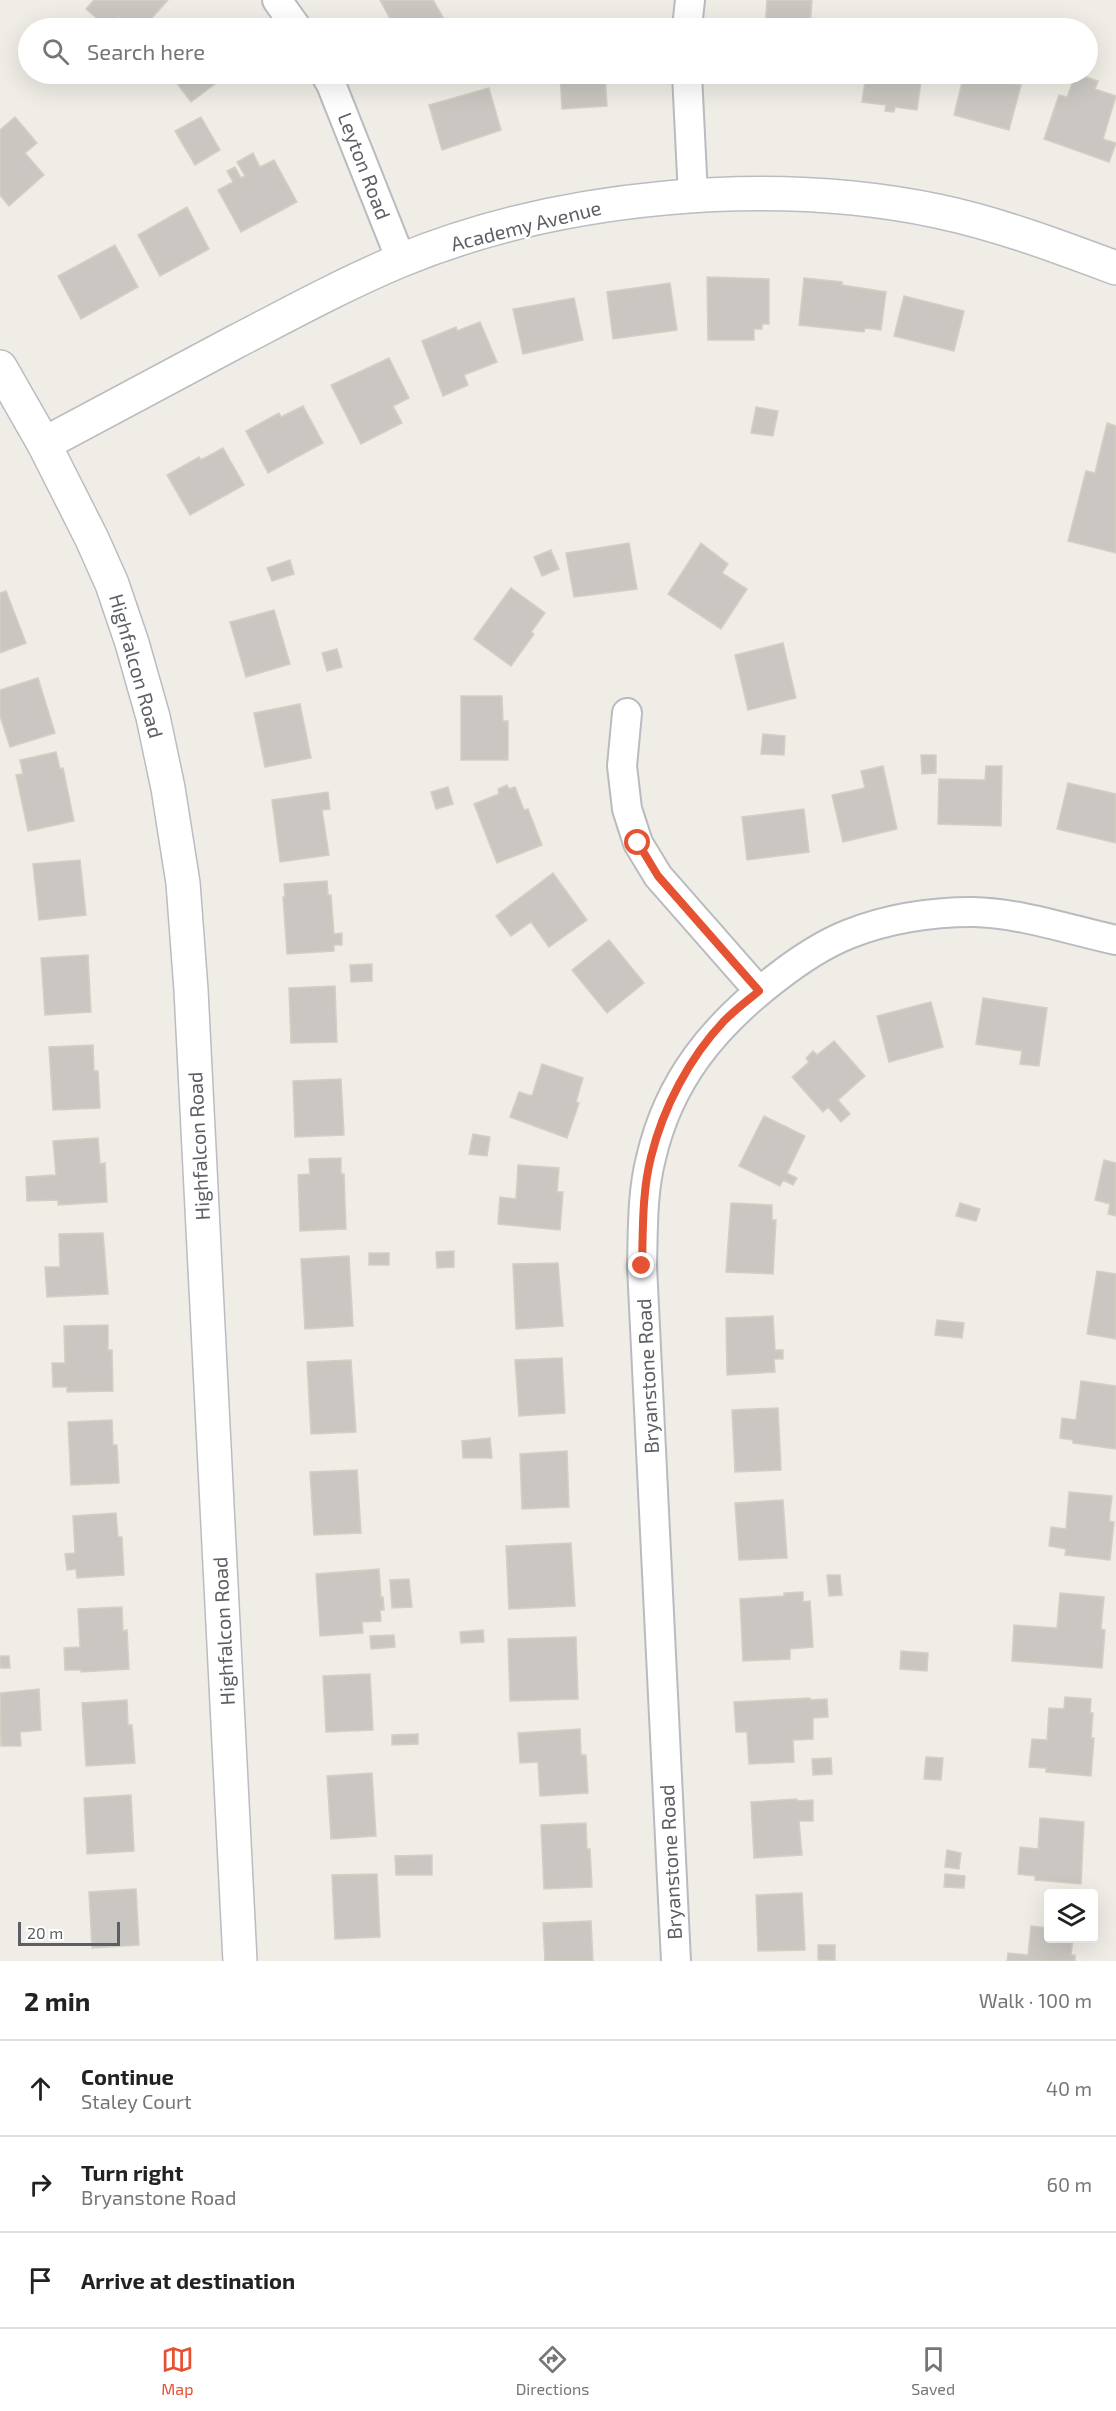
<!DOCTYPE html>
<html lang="en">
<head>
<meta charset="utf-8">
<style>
  body { margin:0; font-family:"Exo 2",sans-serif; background:#f2f2f2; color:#222 }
  .controls { position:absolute; right:18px; bottom:18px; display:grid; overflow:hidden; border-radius:6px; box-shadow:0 6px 24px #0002 }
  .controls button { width:54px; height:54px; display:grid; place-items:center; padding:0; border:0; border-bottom:2px solid #e0e0e0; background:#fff; color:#222; font:30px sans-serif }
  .scale { position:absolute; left:18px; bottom:15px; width:102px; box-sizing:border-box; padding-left:6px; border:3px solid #5c5f65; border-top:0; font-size:16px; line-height:21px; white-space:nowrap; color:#5c5f65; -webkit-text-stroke:4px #fff; paint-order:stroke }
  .stop { position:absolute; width:18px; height:18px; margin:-14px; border:4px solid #e65333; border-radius:50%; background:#fff }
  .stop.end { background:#e65333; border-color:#fff; box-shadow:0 2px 6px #0008 }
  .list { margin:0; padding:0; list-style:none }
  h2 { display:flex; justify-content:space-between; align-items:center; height:78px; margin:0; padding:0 24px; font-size:26px }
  h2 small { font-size:20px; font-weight:400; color:#767676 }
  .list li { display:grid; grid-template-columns:39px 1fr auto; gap:18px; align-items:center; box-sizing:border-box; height:96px; padding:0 24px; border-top:2px solid #e0e0e0 }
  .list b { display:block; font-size:22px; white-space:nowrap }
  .list p { margin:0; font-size:20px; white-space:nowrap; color:#767676 }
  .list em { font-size:20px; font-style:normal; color:#767676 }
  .icon { flex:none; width:33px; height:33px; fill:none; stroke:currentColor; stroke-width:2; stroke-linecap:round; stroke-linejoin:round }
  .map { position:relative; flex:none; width:1116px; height:1961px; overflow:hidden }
  .search { position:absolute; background:#fff; box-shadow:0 6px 24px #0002; left:18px; right:18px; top:18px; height:66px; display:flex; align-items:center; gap:15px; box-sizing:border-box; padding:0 21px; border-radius:33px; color:#767676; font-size:22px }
  .sheet { height:366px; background:#fff }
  nav { display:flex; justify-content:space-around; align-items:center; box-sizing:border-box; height:84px; border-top:2px solid #e0e0e0; background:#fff; font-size:16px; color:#767676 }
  nav a { display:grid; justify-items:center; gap:3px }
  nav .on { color:#e65333 }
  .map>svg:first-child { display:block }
</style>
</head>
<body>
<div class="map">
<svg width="1116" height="1961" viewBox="0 0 1116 1961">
  <rect width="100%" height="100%" fill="#efede5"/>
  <path fill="#cac7c2" stroke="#d3d0c3" stroke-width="1.5" d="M94,0H168L143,28H132L119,17L108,28L86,9Z
    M380,0H433L448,26L444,28H395Z
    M767,0H812L810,28H765Z
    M170,74H228L191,102Z
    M560,74H605L607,106L562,109Z
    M866,74H922L917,110L895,107L894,112L885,111L886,105L862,102Z
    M964,74H974L1021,85L1009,130L954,115Z
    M1076,74L1098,81L1095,89L1116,96L1103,139L1116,143L1109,162L1044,139L1059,95L1067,97Z
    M489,88L501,130L442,150L429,105Z
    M15,117L37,143L25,153L44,175L9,206L0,195V130Z
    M201,117L220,150L195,165L175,131Z
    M253,153L260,167L274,160L297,202L241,232L218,190L233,182L227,171L235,167L241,178L245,176L237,162Z
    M187,207L209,249L160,276L138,235Z
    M115,245L138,287L81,319L58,276Z
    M707,277L769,279V324H762V329H754V340H708Z
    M804,278L842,282V285L886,292L881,330L865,328L864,332L799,325Z
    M670,283L677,330L613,339L607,292Z
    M904,296L964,311L954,351L894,336Z
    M574,298L583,340L523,354L513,309Z
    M480,322L497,362L464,375L468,385L443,396L422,341L456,327L457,331Z
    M389,358L409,398L393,406L402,423L361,444L331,385Z
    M303,406L323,443L268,473L246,431L279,413L281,417Z
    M756,407L778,411L773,436L751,433Z
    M1107,423L1116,426V553L1068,541L1086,471L1095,473Z
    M223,448L244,485L190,515L167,475L199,457L201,460Z
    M629,543L637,589L574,597L566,553Z
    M701,543L728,564L722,573L747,589L721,629L668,594Z
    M551,550L559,569L542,576L534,557Z
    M290,560L294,574L272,581L267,568Z
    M511,588L545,613L531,632L534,634L511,666L474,639Z
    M6,591L26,643L0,653V593Z
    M274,610L290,664L246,677L230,622Z
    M783,643L796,698L748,710L735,655Z
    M337,649L342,667L327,671L322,653Z
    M38,678L55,733L10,747L0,716V690Z
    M461,696H502L503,721H508V760H461Z
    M300,704L311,758L265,767L254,713Z
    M763,734L785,736L784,755L761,754Z
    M56,752L60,769L63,768L74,821L28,831L16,775L23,774L20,760Z
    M921,755H936V773L922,774Z
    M883,766L897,829L843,842L832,795L865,788L861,771Z
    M986,766H1002L1001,826L938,824L939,779L985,780Z
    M1068,783L1116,794V843L1057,829Z
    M507,785L509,789L515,787L524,810L528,809L542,845L497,863L474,804L499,794L498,789Z
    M448,787L453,804L436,809L431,792Z
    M328,792L330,809L322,810L329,855L280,862L272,800Z
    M804,809L809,852L747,860L742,817Z
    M80,860L86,915L39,920L33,864Z
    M553,873L587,920L549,947L531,922L511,936L496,916Z
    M327,881L328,895H331L334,934L342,933V945H334V951L287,954L283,897H285L284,884Z
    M609,940L644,983L607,1013L572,970Z
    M88,955L91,1012L45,1015L41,958Z
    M372,964V981L351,982L350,965Z
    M335,986L337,1042L291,1043L289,988Z
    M983,998L1047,1008L1039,1066L1020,1064L1022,1051L976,1044Z
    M931,1002L943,1047L889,1062L877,1016Z
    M834,1041L865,1076L838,1100L850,1114L841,1122L828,1107L823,1112L792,1077L809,1062L806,1058L813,1051L817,1055Z
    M93,1045L94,1071H98L100,1108L53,1110L49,1047Z
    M542,1064L583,1078L576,1102L579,1103L567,1138L510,1117L519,1092L532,1096Z
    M341,1079L344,1135L295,1137L293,1081Z
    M764,1116L805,1136L787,1173L797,1178L793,1185L783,1180L780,1186L739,1166Z
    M473,1134L490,1137L487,1156L469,1154Z
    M98,1138L100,1164L105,1163L107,1202L58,1205V1200L27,1201L26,1177L56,1175L53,1141Z
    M341,1158V1174H344L346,1229L300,1231L298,1175L310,1174L309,1159Z
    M1104,1160L1116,1163V1216L1108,1214L1110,1204L1095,1200Z
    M518,1165L559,1168L557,1192H563L560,1230L498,1224L500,1197L516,1199Z
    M731,1203L772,1205V1220H776L773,1274L726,1272Z
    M960,1203L980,1209L976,1221L956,1216Z
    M103,1233L108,1294L47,1297L45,1267H60L59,1234Z
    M454,1251V1267L437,1268L436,1252Z
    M369,1253H389V1265H369Z
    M349,1256L353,1326L305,1329L301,1259Z
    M558,1263L563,1326L516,1329L513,1264Z
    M1097,1271L1116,1274V1339L1087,1334Z
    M773,1316L775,1350H783V1359H774L775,1372L727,1375L726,1318Z
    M937,1320L964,1323L962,1338L935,1335Z
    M108,1325V1350H112L113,1391L67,1392V1387H53L52,1363H65L64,1326Z
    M562,1358L565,1413L519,1416L515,1360Z
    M351,1360L356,1432L311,1434L307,1362Z
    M1081,1381L1116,1386V1449L1073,1443V1440L1060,1438L1062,1418L1076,1420Z
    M778,1408L781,1470L735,1472L732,1410Z
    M112,1420L113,1445H117L119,1483L71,1485L68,1422Z
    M490,1438L492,1458H463L462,1441Z
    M567,1451L569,1507L522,1509L520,1454Z
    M357,1470L361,1533L314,1535L310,1472Z
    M1069,1492L1112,1496L1109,1521L1114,1522L1110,1560L1065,1555L1066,1549L1049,1546L1051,1527L1066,1529Z
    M783,1500L787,1558L739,1560L735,1503Z
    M116,1513L118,1537H122L124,1575L77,1578L76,1569L67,1570L65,1554L75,1553L73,1516Z
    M571,1543L575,1606L509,1609L506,1546Z
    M379,1569L381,1597H383L384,1610H380L381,1621L362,1622L363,1633L320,1636L316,1574Z
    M827,1575H840L842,1595L829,1596Z
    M409,1579L412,1607L392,1608L390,1580Z
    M803,1592V1602L810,1601L813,1647L790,1649V1659L743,1661L740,1599L784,1596V1593Z
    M1060,1593L1104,1597L1101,1629L1105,1630L1102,1668L1012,1661L1014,1625L1057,1628Z
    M122,1607L123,1631L127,1630L129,1669L81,1672V1670H65L64,1648L80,1647L78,1609Z
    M483,1630L484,1642L461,1643L460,1632Z
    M394,1635L395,1647L371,1649L370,1636Z
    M576,1637L578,1699L510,1701L508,1639Z
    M901,1651L928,1653L927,1671L900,1669Z
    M0,1656H9L10,1668H0Z
    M370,1674L373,1730L326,1732L323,1676Z
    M39,1689L41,1730L20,1732L21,1746H1L0,1693Z
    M1065,1697L1091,1699L1090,1713H1093L1091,1738H1094L1091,1776L1046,1772V1768L1029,1767L1032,1739L1047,1740L1049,1708L1064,1709Z
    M810,1698L811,1700L827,1699L828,1717L813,1718V1739L793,1740L794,1762L749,1764L747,1732H736L734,1702Z
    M127,1700L128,1725H132L135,1763L86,1766L82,1703Z
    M580,1729L581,1755H586L588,1793L540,1796L538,1762L520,1763L518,1733Z
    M418,1734V1744L392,1745V1735Z
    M926,1757L943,1758L941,1780L924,1779Z
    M831,1758L832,1774L813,1775L812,1759Z
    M372,1773L376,1836L331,1839L327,1776Z
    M131,1795L134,1851L87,1854L84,1798Z
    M797,1799V1801L813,1800V1821H799L802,1855L754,1858L751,1802Z
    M1040,1818L1084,1822L1081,1884L1035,1880V1876L1018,1874L1020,1847L1038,1849Z
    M586,1823L587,1849H590L592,1887L544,1889L541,1825Z
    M947,1850L961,1853L959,1869L945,1867Z
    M432,1855V1875H396L395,1856Z
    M377,1874L380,1937L335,1939L332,1875Z
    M945,1874L965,1876L964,1888L944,1887Z
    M136,1889L139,1945L92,1948L89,1892Z
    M802,1893L805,1950L758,1951L756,1895Z
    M591,1921L593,1961H545L543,1923Z
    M1031,1926L1048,1928V1938H1073L1071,1955H1075V1961H1007L1008,1953L1028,1955Z
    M818,1945H835V1960H818Z"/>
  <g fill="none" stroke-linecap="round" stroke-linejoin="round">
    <g stroke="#b9bbc0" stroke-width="32">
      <path id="street" d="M277,0L297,28
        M687,28L690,0
        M325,74L331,84L401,260
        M687,74L693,196
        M627,713L622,766L627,809L638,843L658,876L759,991
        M676,1961L642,1266C643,1230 642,1193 651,1158C669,1080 714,1026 775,979C798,961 821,945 849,934C887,919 932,912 973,912C1021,913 1070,930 1116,940"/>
    </g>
    <g stroke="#babcc2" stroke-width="36">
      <path id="secondary" d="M0,367L44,444L92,539L112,584L132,643L153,717L168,788L183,883L191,990L240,1961
        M44,444C108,410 171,376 235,342C289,314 342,285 399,261C558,195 768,176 937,211C999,224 1057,246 1116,268"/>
    </g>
    <use href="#street" stroke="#fff" stroke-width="28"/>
    <use href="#secondary" stroke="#fff" stroke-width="33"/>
  </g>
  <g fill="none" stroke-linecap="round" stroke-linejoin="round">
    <path stroke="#e65333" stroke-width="8" d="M638,843L658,876L759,991C747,1001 735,1010 724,1021C689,1058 663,1108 651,1157C642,1192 643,1230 642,1266"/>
  </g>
  <g text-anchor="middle" stroke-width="4.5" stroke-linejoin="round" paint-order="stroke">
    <g font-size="20" fill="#5c5f65" stroke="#fff">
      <text transform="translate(364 166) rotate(69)" y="7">Leyton Road</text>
      <text transform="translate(526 226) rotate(-14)" y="7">Academy Avenue</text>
      <text transform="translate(136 666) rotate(74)" y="7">Highfalcon Road</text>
      <text transform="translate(199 1146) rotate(-93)" y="7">Highfalcon Road</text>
      <text transform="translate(648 1376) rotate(-93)" y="7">Bryanstone Road</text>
      <text transform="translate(224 1631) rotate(-93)" y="7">Highfalcon Road</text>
      <text transform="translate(671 1862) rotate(-93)" y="7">Bryanstone Road</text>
    </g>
  </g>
</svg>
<div class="controls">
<button><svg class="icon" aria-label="layers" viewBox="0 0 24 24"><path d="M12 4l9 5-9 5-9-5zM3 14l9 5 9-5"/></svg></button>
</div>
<div class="scale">20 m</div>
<div class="stop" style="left:638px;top:843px"></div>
<div class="stop end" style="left:642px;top:1266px"></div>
<div class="search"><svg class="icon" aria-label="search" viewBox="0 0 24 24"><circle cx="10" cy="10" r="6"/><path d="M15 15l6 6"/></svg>Search here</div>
</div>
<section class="sheet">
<h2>2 min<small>Walk · 100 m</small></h2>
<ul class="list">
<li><svg class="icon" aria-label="ahead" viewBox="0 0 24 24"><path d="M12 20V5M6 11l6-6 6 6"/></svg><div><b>Continue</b><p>Staley Court</p></div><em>40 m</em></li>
<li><svg class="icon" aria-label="right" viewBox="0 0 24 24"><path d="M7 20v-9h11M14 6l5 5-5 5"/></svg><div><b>Turn right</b><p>Bryanstone Road</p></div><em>60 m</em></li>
<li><svg class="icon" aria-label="arrive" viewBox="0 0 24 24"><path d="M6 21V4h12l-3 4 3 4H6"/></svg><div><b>Arrive at destination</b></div></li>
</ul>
</section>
<nav>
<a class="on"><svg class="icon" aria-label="map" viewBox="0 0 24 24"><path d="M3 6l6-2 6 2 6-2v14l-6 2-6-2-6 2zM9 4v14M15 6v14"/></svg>Map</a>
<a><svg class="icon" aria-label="directions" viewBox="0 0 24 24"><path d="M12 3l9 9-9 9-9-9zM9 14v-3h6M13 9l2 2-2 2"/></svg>Directions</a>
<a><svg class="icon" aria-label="saved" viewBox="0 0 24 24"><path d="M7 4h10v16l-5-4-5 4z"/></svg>Saved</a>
</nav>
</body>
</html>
